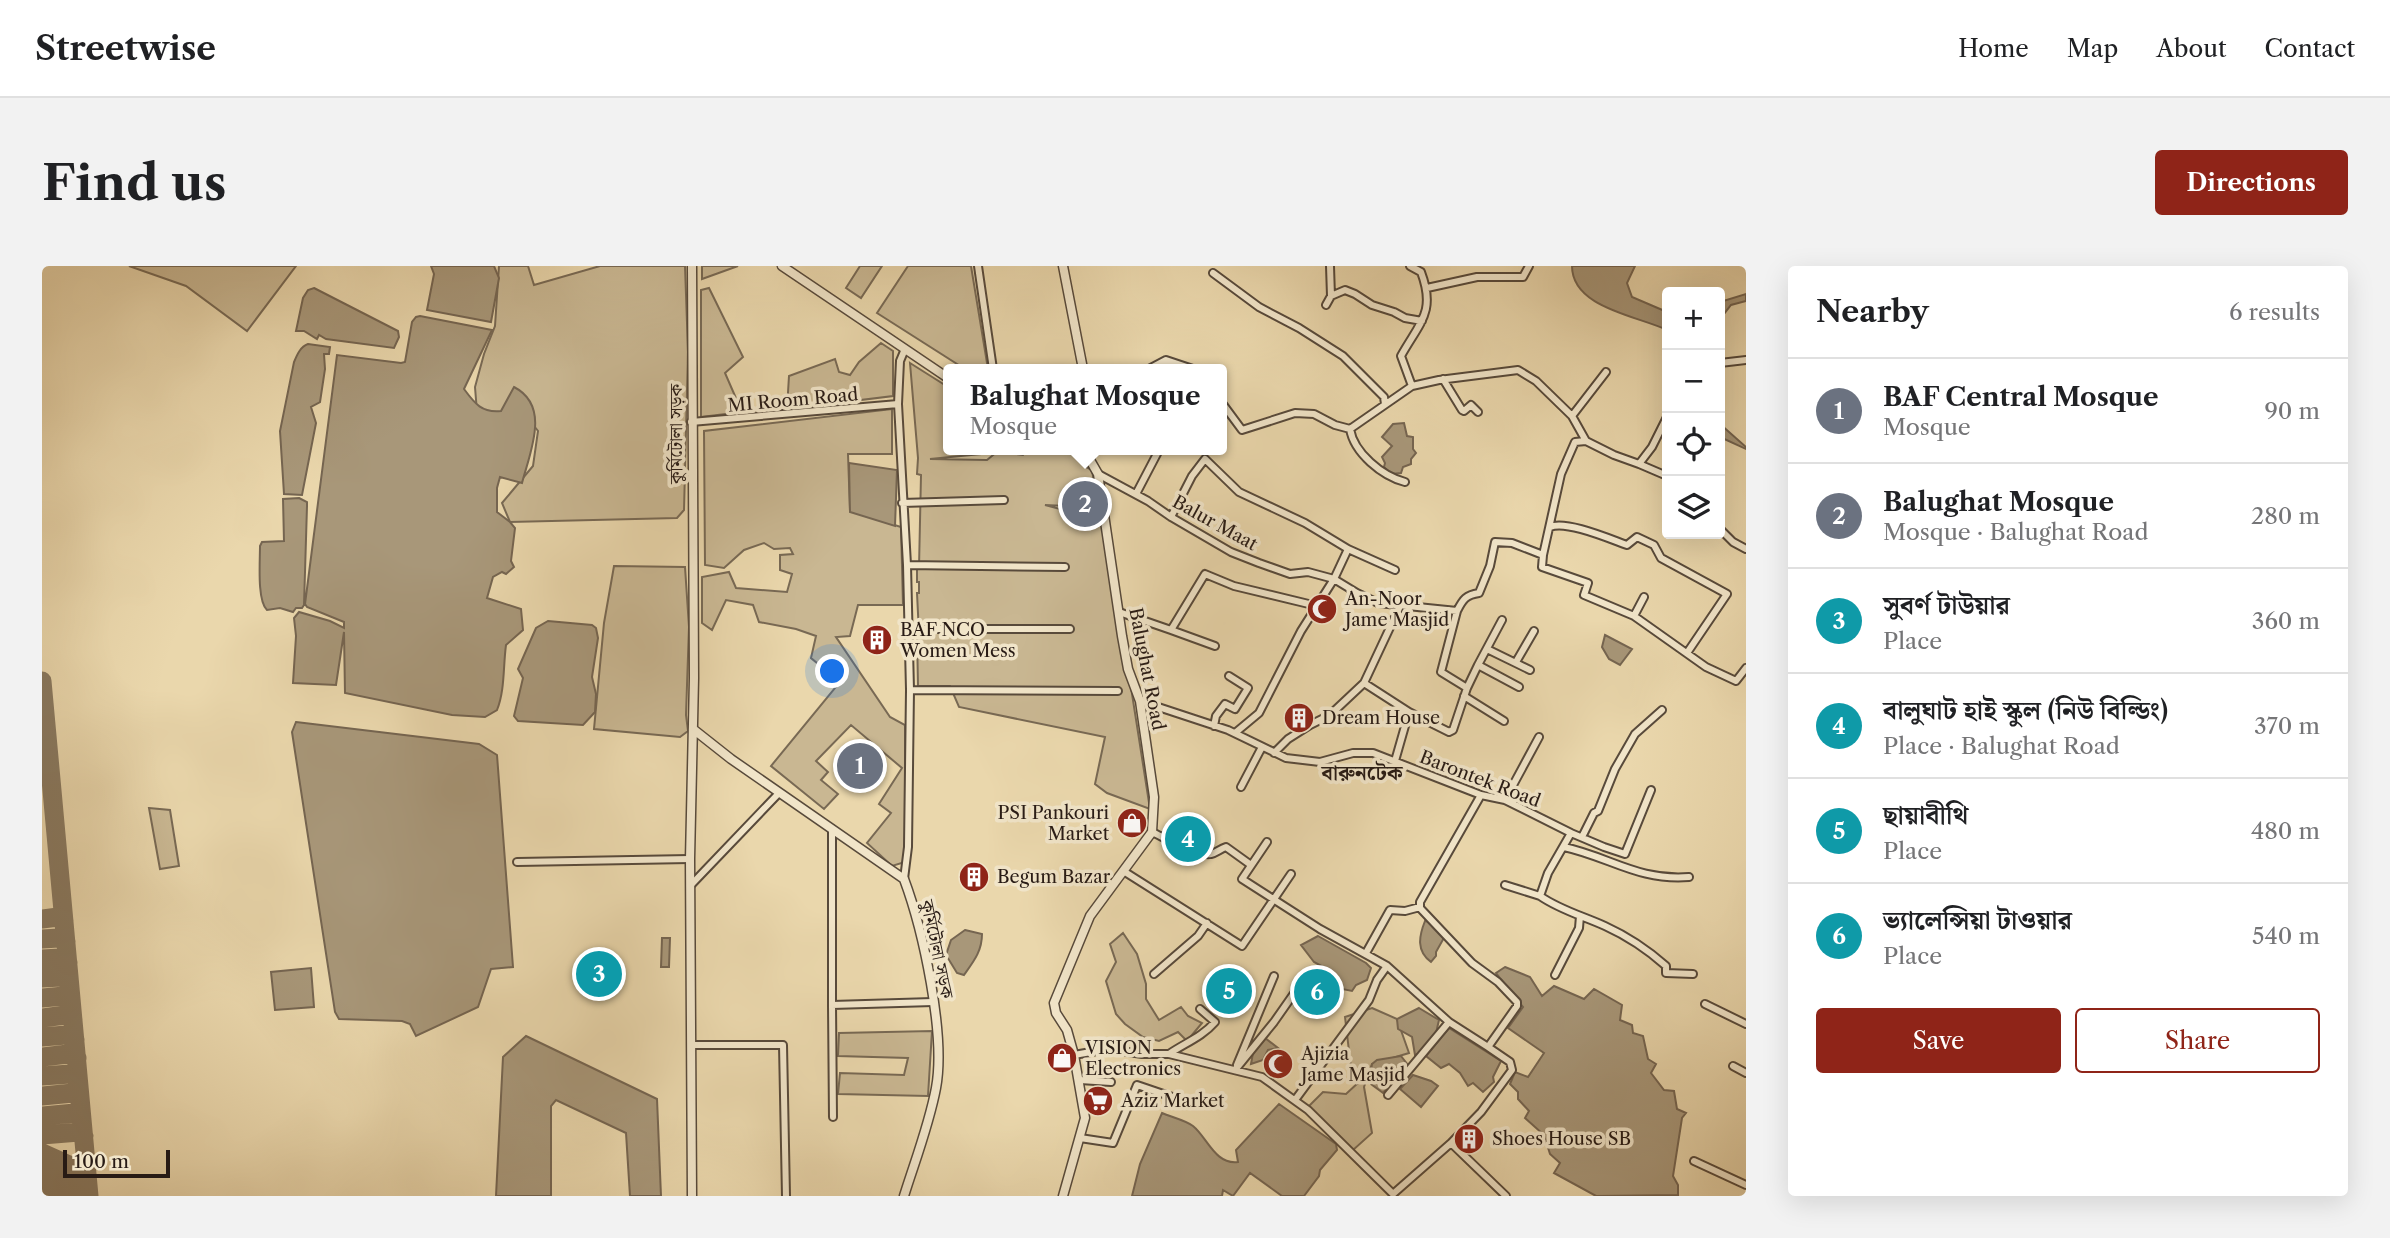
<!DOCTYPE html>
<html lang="en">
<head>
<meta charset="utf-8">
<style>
  body { margin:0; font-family:"Libre Caslon Text","Noto Serif Bengali",serif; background:#f2f2f2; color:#202124 }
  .controls { position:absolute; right:21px; top:21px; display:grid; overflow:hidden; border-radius:7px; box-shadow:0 7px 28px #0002 }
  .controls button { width:63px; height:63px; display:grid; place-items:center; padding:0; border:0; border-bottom:2px solid #e0e0e0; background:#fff; color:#202124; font:35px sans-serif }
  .scale { position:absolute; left:21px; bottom:18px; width:107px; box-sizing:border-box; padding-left:7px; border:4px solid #281b15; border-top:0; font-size:19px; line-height:24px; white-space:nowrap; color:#281b15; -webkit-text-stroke:5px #f1e5c9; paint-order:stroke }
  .you { position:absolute; left:791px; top:406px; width:24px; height:24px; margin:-18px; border:5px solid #fff; border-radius:50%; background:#1a73e8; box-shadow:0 0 0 10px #1a73e833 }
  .badge { display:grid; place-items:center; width:46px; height:46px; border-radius:50%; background:#8f2418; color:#fff; font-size:23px; font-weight:700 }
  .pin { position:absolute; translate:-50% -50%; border:4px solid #fff; box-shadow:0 2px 7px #0006 }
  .popup { position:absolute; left:901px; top:98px; width:284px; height:91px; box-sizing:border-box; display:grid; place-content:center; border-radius:7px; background:#fff; filter:drop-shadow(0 2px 5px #0005); font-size:23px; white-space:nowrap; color:#757577 }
  .popup b { font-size:26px; color:#202124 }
  .popup::after { content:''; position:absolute; left:50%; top:100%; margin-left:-14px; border:14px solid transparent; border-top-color:#fff }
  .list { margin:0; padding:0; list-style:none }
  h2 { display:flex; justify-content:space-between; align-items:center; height:91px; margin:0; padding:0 28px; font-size:30px }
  h2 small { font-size:23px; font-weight:400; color:#757577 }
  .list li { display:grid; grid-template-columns:46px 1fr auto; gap:21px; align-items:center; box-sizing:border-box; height:105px; padding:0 28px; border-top:2px solid #e0e0e0 }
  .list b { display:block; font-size:26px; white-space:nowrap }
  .list p { margin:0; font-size:23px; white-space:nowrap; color:#757577 }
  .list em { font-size:23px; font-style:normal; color:#757577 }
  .actions { display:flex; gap:14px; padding:21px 28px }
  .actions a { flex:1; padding:16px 0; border:2px solid #8f2418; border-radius:7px; text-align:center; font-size:24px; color:#8f2418 }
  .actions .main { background:#8f2418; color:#fff }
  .icon { flex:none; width:38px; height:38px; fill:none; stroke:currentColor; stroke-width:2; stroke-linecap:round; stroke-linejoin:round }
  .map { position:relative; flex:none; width:1704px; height:930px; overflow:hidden; border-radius:7px }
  header { display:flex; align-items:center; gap:42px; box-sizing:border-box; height:98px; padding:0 35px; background:#fff; border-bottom:2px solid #e0e0e0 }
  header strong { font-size:33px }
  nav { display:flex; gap:38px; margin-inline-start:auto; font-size:24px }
  .intro { display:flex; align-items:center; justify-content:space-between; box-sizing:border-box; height:168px; padding:0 42px }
  h1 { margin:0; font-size:49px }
  .button { padding:18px 32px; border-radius:7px; background:#8f2418; color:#fff; font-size:24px; font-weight:700 }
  main { display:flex; gap:42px; padding:0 42px }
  aside { flex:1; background:#fff; border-radius:7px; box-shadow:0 7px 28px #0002 }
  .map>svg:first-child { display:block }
</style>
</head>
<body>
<header>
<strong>Streetwise</strong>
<nav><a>Home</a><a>Map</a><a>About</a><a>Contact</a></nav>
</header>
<div class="intro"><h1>Find us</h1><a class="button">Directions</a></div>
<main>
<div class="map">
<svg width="1704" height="930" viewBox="0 0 1704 930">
  <rect width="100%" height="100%" fill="#ead7ac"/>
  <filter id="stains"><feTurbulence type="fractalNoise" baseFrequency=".00286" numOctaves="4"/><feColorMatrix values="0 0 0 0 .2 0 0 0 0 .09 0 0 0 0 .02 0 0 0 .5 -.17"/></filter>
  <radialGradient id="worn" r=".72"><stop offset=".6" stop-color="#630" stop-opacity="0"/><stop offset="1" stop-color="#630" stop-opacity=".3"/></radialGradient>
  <path fill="#c9b792" stroke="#786954" stroke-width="2" d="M87,0H254L205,65L144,20Z
    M457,0H486L492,19L558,0H643L646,86L642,244L635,252L468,256L460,237L491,200L496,165L474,137L462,158L435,146L433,121L442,88L453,60Z
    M660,0H696L660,13Z
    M818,0H840L819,32L804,22Z
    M866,0H929L946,103H923L835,47Z
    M667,22L701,91L683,107L700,146L659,151V24Z
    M839,77L851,85V130L745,143L747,110L793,93L797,106L808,109L817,96Z
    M868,97L906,121V184H941L939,188L888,193L945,194L956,185L981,189L985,184H1019L1044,192L1042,200L1050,204L1058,252L1024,240L1003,239L1063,255L1108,543L1065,527L1053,518L1063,471L917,441L908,420H876L875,368H877L875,327H877V316H875V303L877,302L879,209L875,208L876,192Z
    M850,143V188H806L808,245L859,261L861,339H816L808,370L794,371L848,451L863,459V596L850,600L825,577L849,547L837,538L860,502L809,459L774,495L786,506L779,514L796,528L782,543L729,500L798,416L769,392L774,370L754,363L717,356L711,339L684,334L670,364L660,357V311L687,306L694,322L745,326L750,308L738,304V289L751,288L748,282L732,283L722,277L702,284L682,302L663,299L662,165Z
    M572,300L643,301L647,361L644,449L646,465L638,471L552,463L562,357Z
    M107,542L128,544L137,600L118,603Z
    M1081,667L1095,688L1104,718V733L1117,754L1139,741L1146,750L1160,757L1145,775L1136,766L1117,775L1101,771L1083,758L1074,748L1064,715L1074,696L1068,678Z
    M1330,742L1355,753L1367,787L1330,798L1322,821L1330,867L1310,885L1265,842L1281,826L1304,828L1317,816L1309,802L1303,751Z
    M890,765L886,830L796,828L798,807L862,809L866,792L796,790L797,767Z"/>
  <path fill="#a89779" stroke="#756551" stroke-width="2" d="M389,0H452L457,12L449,56L385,44L392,8Z
    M1530,0H1593L1585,17L1590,31L1625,46V64C1596,50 1530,42 1530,0Z
    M272,22L356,65L357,71L352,82L284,73L277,69L275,73L262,65H254L261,32L266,24Z
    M1704,28V35L1689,39L1678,53V36Z
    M378,50L450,64L422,123C433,138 440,147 459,145L472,121C509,140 488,186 480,217L458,211L455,222V246L468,256L473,262L469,295L472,301L464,308L460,306L451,311L445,332L479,343L481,364L464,379C461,401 463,424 455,444L443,451L410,449L303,427L302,366L294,419L251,417L254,370L252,352L257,346L288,355L302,362V356L265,341L263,338L295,89L359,97L363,96L370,56L374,51Z
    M266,78L288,81L287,88H282L283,103L278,136L269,141L274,157L260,229L242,228L238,165L252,96C255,89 258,81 266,78Z
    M1362,157L1365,170L1371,171V183L1374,187L1369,193V198L1361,201L1359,207L1349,208L1342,201L1343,197L1340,191L1350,180L1340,171L1351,158Z
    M1678,158L1704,181V183L1678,171Z
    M807,197L855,204L853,260L808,246Z
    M257,232L265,236V240L262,339L260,342H254L251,346L238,342L225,344C215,335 218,296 218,280L220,276L242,275L241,233Z
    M506,355L550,359L554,362L556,372L550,411L554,428L553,446L541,459L476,455L472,450L481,412L476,403L494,362Z
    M1563,369L1590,383L1578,399L1567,393L1560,381Z
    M254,456L437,478L455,489L471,701L449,703L436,741L374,770L368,758L360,755L297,753L293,746L250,466Z
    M1383,655L1388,656L1403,670L1394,686V690L1389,696C1374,685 1377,670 1383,655Z
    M923,664L940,668C940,685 932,695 922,709L915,707L904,689L909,674Z
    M1276,670L1324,697L1329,702L1325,714L1314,719L1310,725L1290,721L1285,703L1272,696L1259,679Z
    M620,672H628L627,701H619Z
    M1463,701L1488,711L1500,730L1512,720L1542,733L1552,723L1580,739L1578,754L1590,759L1591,767L1601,770L1606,793L1614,798L1609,807L1622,824L1632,825L1635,843L1644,847L1640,852L1631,910L1636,919V929L1554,930L1512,907L1518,897L1508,888L1502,869L1483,852L1487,845L1476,833V826L1468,818L1473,806L1486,811L1502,787L1466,762L1481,741L1454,707Z
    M269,702L272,741L233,744L229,706Z
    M1377,742L1397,754L1394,767L1377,788L1373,789L1370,771L1356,763L1355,753Z
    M1407,762L1459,795L1451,811L1452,816L1441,826L1431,817L1426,820L1418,807L1407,798L1399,802L1384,790Z
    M484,770L615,833L619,930H588L584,867L514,834L509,840V930H454L461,791Z
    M1223,772L1236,782L1226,784L1221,794L1209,798L1211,787Z
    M1359,790L1366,799L1341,827L1329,818L1330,813L1324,806L1329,804L1330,798L1335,794Z
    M1371,809L1389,815L1396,820L1379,841L1358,823Z
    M1237,838L1294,878L1295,884L1278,904L1277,910L1262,930H1240L1208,907L1191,930L1181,924L1180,930H1090L1098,898L1120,847C1129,851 1143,854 1151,860C1165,871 1173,899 1196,896L1194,884Z"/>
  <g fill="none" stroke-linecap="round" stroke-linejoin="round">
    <path stroke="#897960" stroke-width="19" d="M0,415L47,930
      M0,653L16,651L22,655
      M0,673L17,672L24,676
      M0,693L18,692L26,697
      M0,712L19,711L27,715
      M0,732L22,730L29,736
      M0,752L23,749L31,754
      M0,771L24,769L33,774
      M0,791L26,788L35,792
      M0,810L28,808L36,813
      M0,830L31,827L38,833
      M0,850L33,847L40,853
      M0,869L37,866L42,870
      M0,887L29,900L46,922
      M0,907L38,904
      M0,923L39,921L46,925"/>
    <g stroke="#584a3b" stroke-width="10">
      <path id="minor" d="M936,0L951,103
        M1288,0L1289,30
        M1368,0L1379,6C1394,46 1378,56 1359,90L1370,120
        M1171,7L1217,41L1257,62L1301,90L1342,131L1343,138
        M1385,22L1435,11H1481L1487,0
        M1284,39L1289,30L1303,24L1313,28L1330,39L1352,46L1363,52L1380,55
        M1678,97L1704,94
        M1107,103L1124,94L1151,103
        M1401,113L1420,144L1422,145L1429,139L1436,146
        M1180,137L1200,164L1253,147L1272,148L1293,159L1308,163
        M1530,150L1564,106
        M649,156L856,138
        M1308,163L1370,120L1397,114L1476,104L1494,115L1530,150L1544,175L1572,189L1597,198L1610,181L1625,151
        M1308,163C1312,187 1340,210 1363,216
        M1597,198L1625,210
        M1056,208L1106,235L1129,251L1189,286L1217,297L1248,308L1266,306L1292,313L1315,327L1336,337L1415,345C1421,333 1424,329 1437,327L1448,300L1453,276L1470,277L1501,289L1500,301L1546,317L1542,329L1592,350L1664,401L1694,415L1704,402
        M1094,228L1117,184
        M860,237L962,234
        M1129,251L1150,210L1163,193L1197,226L1263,257L1306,283L1292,313L1259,365L1217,447L1193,467
        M1508,261C1524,254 1568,273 1585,279L1595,271L1612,279L1619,292L1685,328L1645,387
        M1678,263L1691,276L1704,283
        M1306,283L1353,304
        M1501,289L1519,208L1533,176L1544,175
        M865,299L1023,301
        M1359,338L1322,417L1367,446
        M1415,345L1399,406L1425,422
        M1077,346L1129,364L1163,308L1192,320L1275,340
        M1592,350L1602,331
        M866,363H1028
        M1129,364L1173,380
        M1445,383L1488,404
        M1474,396L1492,365
        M1436,399L1460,354
        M868,424L1076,425
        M1422,430L1462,455
        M1098,435L1186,464L1244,492L1278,496L1311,487H1331L1439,529L1463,534L1529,567L1506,607L1498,630C1518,644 1541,650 1563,660C1585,670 1606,684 1624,700V707L1651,708
        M1172,460L1174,450L1183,438L1193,443L1206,422L1187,410
        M1232,487L1246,473L1268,459L1288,449L1322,417
        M1353,495L1367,446L1407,466L1411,464L1425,422L1436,399L1477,421
        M1199,521L1220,481
        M1463,534L1497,471
        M790,563V739L891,736
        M1110,566C1123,572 1156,591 1169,588C1174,587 1178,583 1184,581L1209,599
        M1529,567L1562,581L1583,588L1609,524
        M1540,571L1552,547L1556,545L1573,503L1593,468L1620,444
        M1225,576L1200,613L1278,663L1345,700L1407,756
        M1522,581C1568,591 1596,615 1647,611
        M475,596L648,593
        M1083,606L1200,680L1249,608
        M862,613L866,581L868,424L865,299L856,138L858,95L863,83
        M1463,619L1498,630
        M648,620L737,527
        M1324,687L1348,644L1363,645L1378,641
        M1112,708L1156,670L1165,657
        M1513,709L1537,662L1538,650
        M1663,738L1704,758
        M790,739L791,851
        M649,779H741L744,930
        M1127,788C1143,777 1160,771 1173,756L1158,743
        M1032,789L1066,783L1100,788H1127L1220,811L1266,844L1351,928L1409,877L1464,930
        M1195,799L1232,710
        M1691,800L1704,807
        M1193,804L1232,756L1267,706
        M1038,814L1069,816
        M1346,829L1407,756L1446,781
        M1253,834L1327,734L1335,714L1345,700
        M1038,872L1071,877L1095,819L1148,837
        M1409,877L1439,846L1470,804L1468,796L1446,781L1475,740V736L1456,716L1430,697L1378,642V636L1439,529
        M1652,895L1704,919"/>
    </g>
    <g stroke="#584a3b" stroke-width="11">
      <path id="tertiary" d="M740,0L906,112
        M1021,0L1041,103
        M651,463L689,493L862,613C881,664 904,769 894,822C887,859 873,895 862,930
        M650,930L648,593L652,412L650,0
        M1021,930L1043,852L1032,789L1025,764L1014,747L1012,737L1048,650L1110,566L1112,531L1098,435L1086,403L1080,370L1056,208L1048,194L1049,184"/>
    </g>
    <use href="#minor" stroke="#f1e5c9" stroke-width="6"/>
    <use href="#tertiary" stroke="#f1e5c9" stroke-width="8"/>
  </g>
  <defs>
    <g id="mosque-disc" transform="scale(1.575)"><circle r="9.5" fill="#8f2418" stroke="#f1e5c9"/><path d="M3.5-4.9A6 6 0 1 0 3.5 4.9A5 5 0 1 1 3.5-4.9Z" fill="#fff"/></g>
    <g id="building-disc" transform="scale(1.575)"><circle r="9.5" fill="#8f2418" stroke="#f1e5c9"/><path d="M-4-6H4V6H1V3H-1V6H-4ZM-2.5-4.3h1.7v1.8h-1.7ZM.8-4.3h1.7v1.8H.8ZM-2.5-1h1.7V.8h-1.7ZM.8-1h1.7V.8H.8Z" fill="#fff"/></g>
    <g id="shop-disc" transform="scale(1.575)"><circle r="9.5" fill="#8f2418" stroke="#f1e5c9"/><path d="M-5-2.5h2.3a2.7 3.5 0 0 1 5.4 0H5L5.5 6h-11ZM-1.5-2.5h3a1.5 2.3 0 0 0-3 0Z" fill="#fff"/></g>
    <g id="supermarket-disc" transform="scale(1.575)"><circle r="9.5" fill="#8f2418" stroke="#f1e5c9"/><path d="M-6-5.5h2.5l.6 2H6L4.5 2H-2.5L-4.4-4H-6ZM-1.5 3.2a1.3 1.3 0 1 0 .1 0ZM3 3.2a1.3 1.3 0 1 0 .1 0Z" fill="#fff"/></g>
  </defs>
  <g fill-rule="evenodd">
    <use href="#mosque-disc" x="1280" y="343"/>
    <use href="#building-disc" x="835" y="374"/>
    <use href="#building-disc" x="1257" y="452"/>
    <use href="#shop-disc" x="1090" y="557"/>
    <use href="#building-disc" x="932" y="611"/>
    <use href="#shop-disc" x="1020" y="792"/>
    <use href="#mosque-disc" x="1236" y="798"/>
    <use href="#supermarket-disc" x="1056" y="835"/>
    <use href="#building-disc" x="1427" y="873"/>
  </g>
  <g text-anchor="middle" stroke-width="7" stroke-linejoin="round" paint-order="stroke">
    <g font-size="18" fill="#281b15" stroke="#f1e5c9">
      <text transform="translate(751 134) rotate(-5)" y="6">MI Room Road</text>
      <text transform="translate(634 168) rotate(-90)" y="6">কুর্মিটোলা সড়ক</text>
      <text transform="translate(1173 257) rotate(29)" y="6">Balur Maat</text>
      <text transform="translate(1105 403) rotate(79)" y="6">Balughat Road</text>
      <text transform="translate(1438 513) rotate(21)" y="6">Barontek Road</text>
      <text transform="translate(895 683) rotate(78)" y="6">কুর্মিটোলা সড়ক</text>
    </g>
    <g font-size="18" fill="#281b15" stroke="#f1e5c9" text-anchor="start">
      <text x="1303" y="339">An-Noor<tspan x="1303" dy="21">Jame Masjid</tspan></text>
      <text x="858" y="370">BAF NCO<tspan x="858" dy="21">Women Mess</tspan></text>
      <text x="1280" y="458">Dream House</text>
      <text x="1067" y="553" text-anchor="end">PSI Pankouri<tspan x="1067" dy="21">Market</tspan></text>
      <text x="955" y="617">Begum Bazar</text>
      <text x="1043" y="788">VISION<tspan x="1043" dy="21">Electronics</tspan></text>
      <text x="1259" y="794">Ajizia<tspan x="1259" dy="21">Jame Masjid</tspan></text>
      <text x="1079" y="841">Aziz Market</text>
      <text x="1450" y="879">Shoes House SB</text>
    </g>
    <g font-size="21" font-weight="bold" fill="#281b15" stroke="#f1e5c9">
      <text x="1320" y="514">বারুনটেক</text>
    </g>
  </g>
  <rect width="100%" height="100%" filter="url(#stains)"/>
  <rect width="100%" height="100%" fill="url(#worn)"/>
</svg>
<div class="controls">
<button>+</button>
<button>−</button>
<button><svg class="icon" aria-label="locate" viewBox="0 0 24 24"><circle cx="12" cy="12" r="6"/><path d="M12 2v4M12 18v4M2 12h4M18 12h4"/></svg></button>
<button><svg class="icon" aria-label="layers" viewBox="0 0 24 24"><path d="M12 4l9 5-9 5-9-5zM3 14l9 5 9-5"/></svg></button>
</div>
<div class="scale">100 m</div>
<div class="you"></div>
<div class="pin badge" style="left:818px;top:500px;background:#6b7280">1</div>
<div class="pin badge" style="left:1043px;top:238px;background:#6b7280">2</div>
<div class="popup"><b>Balughat Mosque</b>Mosque</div>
<div class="pin badge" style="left:557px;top:708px;background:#0f9aa8">3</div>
<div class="pin badge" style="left:1146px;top:573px;background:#0f9aa8">4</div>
<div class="pin badge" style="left:1187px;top:725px;background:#0f9aa8">5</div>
<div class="pin badge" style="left:1275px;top:726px;background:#0f9aa8">6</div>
</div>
<aside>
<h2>Nearby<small>6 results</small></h2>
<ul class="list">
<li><span class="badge" style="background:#6b7280">1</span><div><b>BAF Central Mosque</b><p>Mosque</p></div><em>90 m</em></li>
<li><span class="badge" style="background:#6b7280">2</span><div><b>Balughat Mosque</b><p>Mosque · Balughat Road</p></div><em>280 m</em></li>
<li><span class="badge" style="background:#0f9aa8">3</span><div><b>সুবর্ণ টাউয়ার</b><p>Place</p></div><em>360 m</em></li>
<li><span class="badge" style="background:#0f9aa8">4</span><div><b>বালুঘাট হাই স্কুল (নিউ বিল্ডিং)</b><p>Place · Balughat Road</p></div><em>370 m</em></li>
<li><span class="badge" style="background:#0f9aa8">5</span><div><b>ছায়াবীথি</b><p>Place</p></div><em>480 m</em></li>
<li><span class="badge" style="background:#0f9aa8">6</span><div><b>ভ্যালেন্সিয়া টাওয়ার</b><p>Place</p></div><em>540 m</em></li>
</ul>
<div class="actions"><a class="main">Save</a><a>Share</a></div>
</aside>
</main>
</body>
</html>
